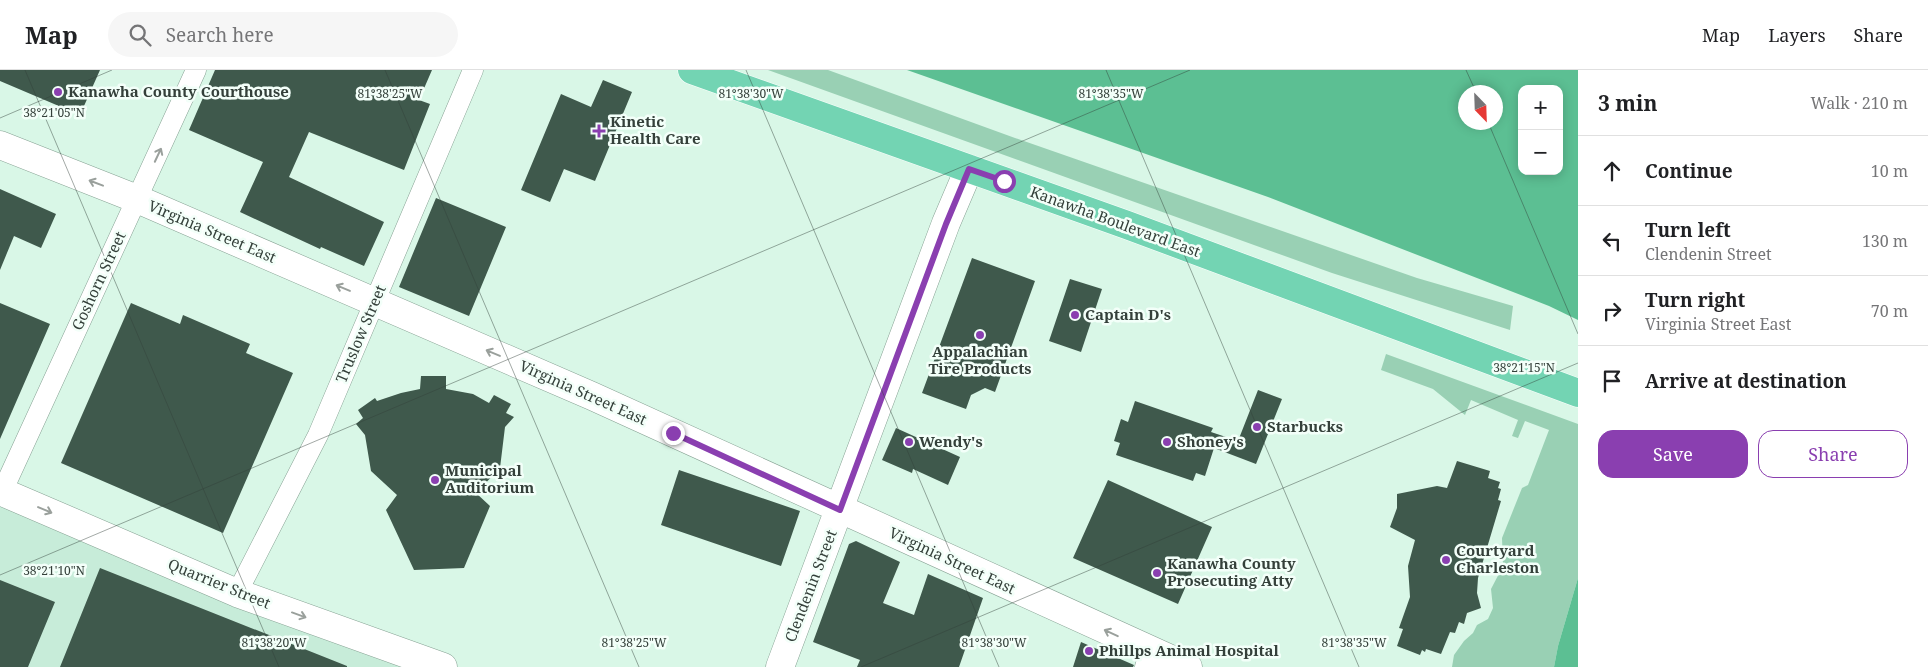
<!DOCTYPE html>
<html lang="en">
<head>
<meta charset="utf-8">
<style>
  body { margin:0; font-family:"Noto Serif",serif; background:#f6f6f6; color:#202124 }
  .controls { position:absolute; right:15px; top:15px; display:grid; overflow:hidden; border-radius:10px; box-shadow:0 2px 12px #0003 }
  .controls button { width:45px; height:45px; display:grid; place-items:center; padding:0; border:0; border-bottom:1px solid #e0e0e0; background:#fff; color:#202124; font:25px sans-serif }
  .compass { position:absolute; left:1458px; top:15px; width:45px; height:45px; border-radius:50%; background:#fff; box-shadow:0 2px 12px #0003; rotate:157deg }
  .stop { position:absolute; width:15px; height:15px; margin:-11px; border:4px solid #8a3fb0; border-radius:50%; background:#fff }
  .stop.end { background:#8a3fb0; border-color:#fff; box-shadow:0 1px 5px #0008 }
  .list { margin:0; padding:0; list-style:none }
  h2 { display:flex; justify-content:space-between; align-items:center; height:65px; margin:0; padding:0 20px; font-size:21px }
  h2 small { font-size:16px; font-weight:400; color:#757577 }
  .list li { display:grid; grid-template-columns:32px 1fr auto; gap:15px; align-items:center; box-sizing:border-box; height:70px; padding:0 20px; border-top:1px solid #e0e0e0 }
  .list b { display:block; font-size:19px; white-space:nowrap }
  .list p { margin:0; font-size:16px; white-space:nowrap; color:#757577 }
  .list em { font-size:16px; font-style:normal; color:#757577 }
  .actions { display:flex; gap:10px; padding:15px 20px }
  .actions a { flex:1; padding:11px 0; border:1px solid #8a3fb0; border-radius:15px; text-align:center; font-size:18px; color:#8a3fb0 }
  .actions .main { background:#8a3fb0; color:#fff }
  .icon { flex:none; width:28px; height:28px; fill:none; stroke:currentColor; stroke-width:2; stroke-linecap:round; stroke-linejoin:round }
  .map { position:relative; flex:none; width:1578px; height:597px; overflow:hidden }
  header { display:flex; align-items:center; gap:30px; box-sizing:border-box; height:70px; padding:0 25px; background:#fff; border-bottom:1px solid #e0e0e0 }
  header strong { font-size:24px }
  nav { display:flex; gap:28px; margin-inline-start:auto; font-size:18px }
  .search { width:350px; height:45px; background:#f6f6f6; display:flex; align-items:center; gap:12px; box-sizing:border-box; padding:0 18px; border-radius:28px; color:#757577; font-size:19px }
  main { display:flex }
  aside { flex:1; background:#fff }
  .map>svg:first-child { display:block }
</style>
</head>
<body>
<header>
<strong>Map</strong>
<div class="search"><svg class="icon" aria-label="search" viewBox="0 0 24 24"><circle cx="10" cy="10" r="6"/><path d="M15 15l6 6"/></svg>Search here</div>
<nav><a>Map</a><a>Layers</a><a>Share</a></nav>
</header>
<main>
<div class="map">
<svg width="1578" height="597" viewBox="0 0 1578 597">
  <rect width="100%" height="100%" fill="#d9f7e7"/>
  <path fill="#c7ecd9" d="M0,421L443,597H0Z"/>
  <path fill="#99d0b4" d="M768,0H828L1015,68L1417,208L1513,236L1510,260L1332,203Z
    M1386,284L1578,354V508L1558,576L1554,597H1452L1454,585L1464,571L1473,563L1477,555L1488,549L1493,538L1491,519L1503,496L1502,468L1522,418L1528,415L1549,360L1525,351L1518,368L1512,366L1518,350L1471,330L1465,345L1433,319L1381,300Z"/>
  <path fill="#5cbf93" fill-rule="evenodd" d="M907,0H1578V250L1549,236L1268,127ZM1522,19H1559V101H1522ZM1466,22H1496V52H1466Z
    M1578,508V597H1554L1558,576Z"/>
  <path fill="#3f594c" d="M0,0H100L80,45L0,11Z
    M215,0H432L419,30L430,34L404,100L309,62L289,107L384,152L364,196L321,177L320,179L240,142L263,92L189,60Z
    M603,10L632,22L595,111L564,99L550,132L521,120L561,24L591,37Z
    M0,119L56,144L41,178L14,166L0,200Z
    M436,128L506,157L469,246L399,217Z
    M972,188L1035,211L995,322L985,318L971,325L966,339L922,323Z
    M1070,209L1102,219L1081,282L1049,271Z
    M0,233L50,254L0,369Z
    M131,233L180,254L183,245L250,274L246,283L293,303L223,463L61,393Z
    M421,306H446V319L473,324L489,333L494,325L511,334L506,343L514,347L505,357L500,398L476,423L490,436L464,498L414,500L386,440L397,425L371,401L365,365L356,354L363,348L358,340L375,328L377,331L401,323L420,319Z
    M1258,320L1282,329L1256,394L1214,378L1205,406L1196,403L1193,411L1116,385L1120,373L1114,371L1121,349L1128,352L1135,331L1213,358L1211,362L1238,371Z
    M896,358L960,387L948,415L913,399L912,403L882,390Z
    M1457,391L1490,401L1488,408L1500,412L1498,418L1501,419L1498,430L1501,431L1478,508L1477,523L1481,538L1467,543L1464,554L1459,552L1455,563L1450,562L1441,584L1426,579L1425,582L1422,580L1420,585L1397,576L1403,559L1399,558L1410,527L1408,496L1415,470L1390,457L1397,438V424L1437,416L1447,418Z
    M679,400L800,441L781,496L661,455Z
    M1108,410L1212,457L1178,534L1073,488Z
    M856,471L900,492L883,533L914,545L928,504L983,528L959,597H857L860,590L813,572L849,474Z
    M100,498L347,596V597H60Z
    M0,510L55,532L28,597H0Z
    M1081,572L1134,595L1133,597H1073Z"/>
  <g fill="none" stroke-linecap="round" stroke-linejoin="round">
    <g stroke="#87a294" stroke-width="21">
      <path id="street" d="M2,422L196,0
        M237,523L318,365L473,0
        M1145,597L1150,581"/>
    </g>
    <g stroke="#87a294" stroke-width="29">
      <path id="secondary" d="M0,75L137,129L592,326L1188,597
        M0,421L237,523L443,597
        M780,597L946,153L969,99"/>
    </g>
    <g stroke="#fff" stroke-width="29">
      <path id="primary" d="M692,0L1127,155L1578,323"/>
    </g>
    <use href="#street" stroke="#fff" stroke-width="20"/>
    <use href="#secondary" stroke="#fff" stroke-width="28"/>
    <use href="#primary" stroke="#73d4b3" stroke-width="28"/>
  </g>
  <defs><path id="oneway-shaft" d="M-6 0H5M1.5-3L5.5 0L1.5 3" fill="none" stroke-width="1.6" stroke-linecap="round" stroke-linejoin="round" transform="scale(1.25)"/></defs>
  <g stroke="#9aa09c">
    <use href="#oneway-shaft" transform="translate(158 85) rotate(-65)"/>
    <use href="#oneway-shaft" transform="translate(96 113) rotate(-159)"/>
    <use href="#oneway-shaft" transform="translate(343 218) rotate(-157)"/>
    <use href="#oneway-shaft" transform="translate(493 283) rotate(-157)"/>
    <use href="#oneway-shaft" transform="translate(45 440) rotate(23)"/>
    <use href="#oneway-shaft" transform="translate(299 545) rotate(20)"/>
    <use href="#oneway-shaft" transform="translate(1111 563) rotate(-155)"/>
  </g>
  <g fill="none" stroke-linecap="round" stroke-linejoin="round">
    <path stroke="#8a3fb0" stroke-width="6" d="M673,363L840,440L946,154L969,99L1004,111"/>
  </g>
  <path fill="none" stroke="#34403a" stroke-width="1" stroke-opacity="0.45" d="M25,0L279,597M385,0L639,597M746,0L999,597M1106,0L1359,597M1466,0L1476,22M0,48L112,0M1488,52L1578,264M0,505L1190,0M861,597L1578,293"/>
  <g fill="#8a3fb0" stroke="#f3fff9" stroke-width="2">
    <circle cx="58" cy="22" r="5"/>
    <path d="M596.5 53.5h5v5h5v5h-5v5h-5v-5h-5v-5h5z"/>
    <circle cx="1075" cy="245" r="5"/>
    <circle cx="980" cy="265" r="5"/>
    <circle cx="1257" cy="357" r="5"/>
    <circle cx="909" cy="372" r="5"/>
    <circle cx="1167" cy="372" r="5"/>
    <circle cx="435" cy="410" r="5"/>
    <circle cx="1446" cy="490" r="5"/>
    <circle cx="1157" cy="503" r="5"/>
    <circle cx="1089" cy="581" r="5"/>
  </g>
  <g text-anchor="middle" stroke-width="5" stroke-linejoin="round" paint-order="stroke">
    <g font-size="15" font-weight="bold" fill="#34403a" stroke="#f3fff9" text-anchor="start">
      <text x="68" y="27">Kanawha County Courthouse</text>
      <text x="610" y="57">Kinetic<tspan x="610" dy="17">Health Care</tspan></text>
      <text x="1085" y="250">Captain D's</text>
      <text x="980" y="287" text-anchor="middle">Appalachian<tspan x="980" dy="17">Tire Products</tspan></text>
      <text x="1267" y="362">Starbucks</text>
      <text x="919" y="377">Wendy's</text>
      <text x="1177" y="377">Shoney's</text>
      <text x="445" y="406">Municipal<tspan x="445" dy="17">Auditorium</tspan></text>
      <text x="1456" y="486">Courtyard<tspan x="1456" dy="17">Charleston</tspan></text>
      <text x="1167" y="499">Kanawha County<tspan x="1167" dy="17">Prosecuting Atty</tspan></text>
      <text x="1099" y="586">Phillps Animal Hospital</text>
    </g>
    <g font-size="15" fill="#34403a" stroke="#f3fff9">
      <text transform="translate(1115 152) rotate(20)" y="5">Kanawha Boulevard East</text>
      <text transform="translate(212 162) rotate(23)" y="5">Virginia Street East</text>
      <text transform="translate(99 211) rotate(-65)" y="5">Goshorn Street</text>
      <text transform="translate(361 264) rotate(-67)" y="5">Truslow Street</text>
      <text transform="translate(583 323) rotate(24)" y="5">Virginia Street East</text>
      <text transform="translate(952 491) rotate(25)" y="5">Virginia Street East</text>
      <text transform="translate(219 514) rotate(22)" y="5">Quarrier Street</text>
      <text transform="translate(811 516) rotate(-69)" y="5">Clendenin Street</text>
    </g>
  </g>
  <g font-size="12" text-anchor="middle" fill="#34403a" stroke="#f3fff9" stroke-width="5" stroke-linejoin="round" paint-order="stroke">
    <text x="390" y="28">81°38'25"W</text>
    <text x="751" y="28">81°38'30"W</text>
    <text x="1111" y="28">81°38'35"W</text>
    <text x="54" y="47">38°21'05"N</text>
    <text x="1524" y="302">38°21'15"N</text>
    <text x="54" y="505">38°21'10"N</text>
    <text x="274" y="577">81°38'20"W</text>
    <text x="634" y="577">81°38'25"W</text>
    <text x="994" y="577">81°38'30"W</text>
    <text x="1354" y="577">81°38'35"W</text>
  </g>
</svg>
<div class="controls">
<button>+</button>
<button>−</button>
</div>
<svg class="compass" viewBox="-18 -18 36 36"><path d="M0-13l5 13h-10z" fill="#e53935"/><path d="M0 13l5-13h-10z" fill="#757577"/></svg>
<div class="stop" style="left:1004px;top:111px"></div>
<div class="stop end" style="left:673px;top:363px"></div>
</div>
<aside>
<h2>3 min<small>Walk · 210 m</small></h2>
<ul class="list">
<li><svg class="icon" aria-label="ahead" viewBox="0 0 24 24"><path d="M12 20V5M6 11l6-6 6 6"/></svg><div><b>Continue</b></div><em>10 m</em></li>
<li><svg class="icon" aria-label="left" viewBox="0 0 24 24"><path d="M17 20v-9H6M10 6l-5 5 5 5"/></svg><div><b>Turn left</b><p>Clendenin Street</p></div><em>130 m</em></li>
<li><svg class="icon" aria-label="right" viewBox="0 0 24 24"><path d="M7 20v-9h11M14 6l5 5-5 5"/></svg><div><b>Turn right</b><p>Virginia Street East</p></div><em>70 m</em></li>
<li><svg class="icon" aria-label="arrive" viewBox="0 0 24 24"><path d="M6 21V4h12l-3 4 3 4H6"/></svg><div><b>Arrive at destination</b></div></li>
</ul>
<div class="actions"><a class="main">Save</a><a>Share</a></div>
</aside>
</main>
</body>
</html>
